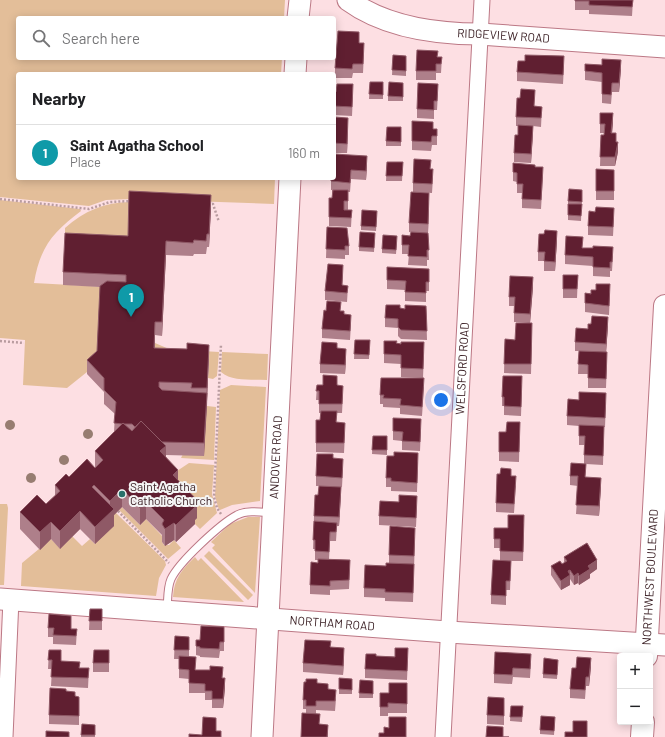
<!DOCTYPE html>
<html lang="en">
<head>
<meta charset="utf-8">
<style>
  body { margin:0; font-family:Barlow,sans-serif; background:#f6f6f6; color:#202124 }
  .controls { position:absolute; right:12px; bottom:12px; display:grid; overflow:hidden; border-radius:4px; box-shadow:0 2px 10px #0003 }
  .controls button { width:36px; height:36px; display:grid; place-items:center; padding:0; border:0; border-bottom:1px solid #e0e0e0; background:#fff; color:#202124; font:20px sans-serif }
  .you { position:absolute; left:441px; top:400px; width:14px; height:14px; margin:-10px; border:3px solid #fff; border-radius:50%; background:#1a73e8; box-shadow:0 0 0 6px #1a73e833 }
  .badge { display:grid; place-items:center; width:26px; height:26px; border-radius:50%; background:#db2777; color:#fff; font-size:13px; font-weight:700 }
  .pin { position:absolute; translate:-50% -33px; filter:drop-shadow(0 1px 2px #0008) }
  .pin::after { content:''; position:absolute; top:21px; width:14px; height:12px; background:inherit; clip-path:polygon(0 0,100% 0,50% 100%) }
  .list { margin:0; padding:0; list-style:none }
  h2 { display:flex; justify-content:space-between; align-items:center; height:52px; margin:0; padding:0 16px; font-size:17px }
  h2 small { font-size:13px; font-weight:400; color:#757577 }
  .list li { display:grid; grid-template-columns:26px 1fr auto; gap:12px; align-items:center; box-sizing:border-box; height:56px; padding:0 16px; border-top:1px solid #e0e0e0 }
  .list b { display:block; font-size:15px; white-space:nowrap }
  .list p { margin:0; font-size:13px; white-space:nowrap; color:#757577 }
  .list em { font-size:13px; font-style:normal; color:#757577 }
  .icon { flex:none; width:22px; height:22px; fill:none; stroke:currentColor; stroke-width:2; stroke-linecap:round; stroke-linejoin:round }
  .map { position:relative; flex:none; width:665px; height:737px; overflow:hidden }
  .search { position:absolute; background:#fff; box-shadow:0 2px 10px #0003; left:16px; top:16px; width:320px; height:44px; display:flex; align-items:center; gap:10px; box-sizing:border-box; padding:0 14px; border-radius:4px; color:#757577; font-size:15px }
  .panel { position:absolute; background:#fff; box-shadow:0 2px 10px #0003; left:16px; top:72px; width:320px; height:108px; border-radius:4px }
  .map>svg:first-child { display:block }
</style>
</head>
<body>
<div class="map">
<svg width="665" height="737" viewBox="0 0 665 737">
  <rect width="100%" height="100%" fill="#fddfe3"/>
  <path fill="#e3be99" d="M0,0H285L284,18H18V58H282L281,74H18V178H275L274,204L131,199L106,200L89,206L0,197Z
    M0,200L80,209L81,211C53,232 40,247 34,283L126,288L97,364L67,388L23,385L25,340L0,338Z
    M130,202L128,249L65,247V228C84,211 105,202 130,202Z
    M155,343L169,349L219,352L217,376L213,379L208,378L209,359L154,361Z
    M222,352L268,354L267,380C252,379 232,382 221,372Z
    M231,385L266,387L260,501L232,505L220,510L218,507L215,496L220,390Z
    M207,406L216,407L214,460L181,458Z
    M189,463L214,465L212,494L217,513L200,529L193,522L170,472L177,471Z
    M0,504H7L8,508L4,585H0Z
    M92,504L116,513L165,561L166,565L159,578L156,596L21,586L22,563L51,539L60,548L72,536L82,546L90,539L95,544Z
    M122,507L140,525L146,519L164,538L162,542L164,545H169L174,540L181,548L168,559L119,510Z
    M248,517H260L255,593L212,548L215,545L211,542L230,524Z
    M209,551L253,595L248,600L204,556Z
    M195,557L198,561L201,558L244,602L173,597C174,579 182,569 195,557Z"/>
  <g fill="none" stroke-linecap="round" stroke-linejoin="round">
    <g stroke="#bc7885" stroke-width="9">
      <path id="lane" d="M167,609C168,600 167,588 171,579C179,562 220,524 237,515C247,510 260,512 271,513"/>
    </g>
    <g stroke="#bc7885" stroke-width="17">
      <g id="street">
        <path d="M5,737L11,599"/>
        <path id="s1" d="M443,737L482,0"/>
      </g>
    </g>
    <g stroke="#bc7885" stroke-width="23">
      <g id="secondary">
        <path id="s2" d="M348,0C385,27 436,34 480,34L665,47"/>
        <path d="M298,18L300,0"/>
        <path d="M295,74L296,58"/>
        <path id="s3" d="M0,599L448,632L665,645"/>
        <path id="s4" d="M262,737L290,178"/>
      </g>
    </g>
    <g stroke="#bc7885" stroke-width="24">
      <g id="primary">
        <path id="s5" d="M646,656L665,306"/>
        <path d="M642,737L643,722"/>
      </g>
    </g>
    <path stroke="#b99ca0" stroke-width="2.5" stroke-dasharray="2 2" stroke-linecap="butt" d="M0,199L89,209L110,202L131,201
      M208,204H213L219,222
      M0,341L24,343
      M118,511L169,563
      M221,514L217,508L214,497L221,344"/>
    <use href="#lane" stroke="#fff" stroke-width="7"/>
    <use href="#street" stroke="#fff" stroke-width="15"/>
    <use href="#secondary" stroke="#fff" stroke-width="21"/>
    <use href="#primary" stroke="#fff" stroke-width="22"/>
  </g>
  <g fill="#977d71">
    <circle cx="10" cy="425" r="5"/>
    <circle cx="88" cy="434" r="5"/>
    <circle cx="64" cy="460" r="5"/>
    <circle cx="31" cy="478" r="5"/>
  </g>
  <path fill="#ae7f8a" d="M575,0H633L632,16L589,14V10H575Z
    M359,43L364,52L363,73H353L352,78H335V68Z
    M393,55L406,56V76L392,75Z
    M442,57L441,73H436V80H416V71Z
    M564,65L563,84L517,81V72Z
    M621,69L619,92H612L611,104L602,103V82L585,80V71Z
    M370,82H383V99H369Z
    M403,83V101H388V96Z
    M334,92L353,94L352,116L334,115Z
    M438,93L437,110H434V119L417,118V109Z
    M535,106L542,107L541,127L533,126L531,163L514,162V153L518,135V126H516V117Z
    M600,113L613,123L612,133L616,142L618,152L615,166H600L601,135H604V133H600Z
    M334,117L348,127L347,153H334Z
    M401,127V146H386V141Z
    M433,129H437V145H432L431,151L412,150V141Z
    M334,154L367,165L366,180L351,179L350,192H348V210H352L351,227L329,226V217L332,198V190H331V178Z
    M387,162H403L402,181H386Z
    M513,163L535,167L543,177L541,209L522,208V193H517V182L513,181Z
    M431,169L433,178L432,193L413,192V183Z
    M614,170V200H596V191Z
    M582,195L581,221L568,220V201Z
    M429,202L428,233L429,260H427V266L408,265L409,254H402V235L410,236L419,233L409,232V223Z
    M211,208L209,247H207L206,254H194L193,256L166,255L162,336L155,335V348L209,359L204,456L166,455V457L197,518L195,520V524L176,542L174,540L165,546L162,542V535L146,519L140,525L122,507L114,515V526L95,544L80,529L60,549L51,539L40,550L20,529V512L46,504L55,496V485L69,477L95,467V451L114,432L115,414L104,404V392L87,374V360L97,351L100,287L63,285V272L128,236Z
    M377,215L376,231L361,230V226Z
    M614,217L613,236L588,235V226Z
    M327,227L349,246V255H345V259L326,258Z
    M375,233L374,252L359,251V247Z
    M557,240L555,271H544V261H538V252Z
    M397,241L396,254L382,253V249Z
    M583,248L613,256L612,271H610V277L593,276V266L565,264V255Z
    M343,274L342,285L348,286L347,302L325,300V291Z
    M563,275H578L577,298H563Z
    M429,278V291H426V302L405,301V290L387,289V280Z
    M533,287L530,323L532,332L531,374L504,373L505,339L515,340L528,323L514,322V306H509V297Z
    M585,293H610L609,315L585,312Z
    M426,306L427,340L401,339L398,336V328L385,327V318L400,308L405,309Z
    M341,311L351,324L350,340L322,338V329Z
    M608,326L606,352L607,361L606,388H588V374H578L579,351H575V342L588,329Z
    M355,340H370L369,359H354Z
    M397,343L424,352L423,378L401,377V364L384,363V354Z
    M337,348L346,358L345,374L320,373V364Z
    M317,385H337L343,395L342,413H337L336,422L345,432L344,453L316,452V420H320L321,413H319V400H316Z
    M522,385L521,416L504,415V406H502V397Z
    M424,387L422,416L400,414V408L383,407V404H380V395Z
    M606,402L605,427H604L603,465L586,464L585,477L601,487L599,516L576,514L578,486L570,485V476L584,464V445H579V426L567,425V416Z
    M520,422L519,462L499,461V432H506Z
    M421,428L420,451L402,450V441L393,440V431Z
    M373,436H387V455L372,454Z
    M333,458L343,468L342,487H341L339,526H337L336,541H330L329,559L350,569L349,589L330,590V595L310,594V585L318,563V560H315V549H313L314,516L318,495L319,486H316V476Z
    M418,462L417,492L391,491V487H386V478Z
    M516,485L514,513L496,512V503Z
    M417,505L416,527L379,525V516Z
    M524,524L523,561H511L510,590H506V605L491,604V595L500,560V548H494V528H508Z
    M415,537L413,602L385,601V598L364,597V588L389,563V555Z
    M564,557L597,569L590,574V578L579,585L578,583L574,585L570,579V585L561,590L551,575V566L562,564L564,563Z
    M90,609H102V630H89Z
    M48,628L77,629L76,645L53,644V637H48Z
    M175,636L189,637V657L195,670L223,678L225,688L223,708H212V700H205V693H189V679L179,678V659H174Z
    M224,637V651H220L219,658L200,657V656L196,655V646L200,640Z
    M331,647L344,657L343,675L303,672V663Z
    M49,650L61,661L80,668H89L88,688L51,686L52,669H48Z
    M376,656L408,657L407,680L365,678V669Z
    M109,659V672H93V663Z
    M531,663L530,678L513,677L512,684L494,683V674Z
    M558,664L557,679L543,678V674Z
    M591,667L589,686H586L585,699L570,698V689L576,668Z
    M339,678L352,679V694H339Z
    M360,680L373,681V698H359Z
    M317,683L328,689L336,699L335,711L316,710V713L319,724L328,725V737H301L306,713V709H303V700Z
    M66,691L75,697L79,706V725L49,724V715Z
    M407,692V713H388V716H380V707L389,693Z
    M511,706H523L522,722L510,721Z
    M504,707V725L487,724V715Z
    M555,722L554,735L540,734V730Z
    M82,724L95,725V737H81Z"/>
  <path fill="#8f5966" d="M621,60V69L619,92V83Z
    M613,113V123L611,143V133Z
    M348,118V127L347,153V144Z
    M533,126V135L531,163V154Z
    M618,142V152L615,166V157Z
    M367,156V165L366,180V171Z
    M429,193V202L428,233V224Z
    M211,195V208L209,247V234Z
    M557,231V240L555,271V262Z
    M166,241V255L162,336V322Z
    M533,277V287L530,323V314Z
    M608,317V326L606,353V344Z
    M155,322V335L154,361V348Z
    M209,345L207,406L204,456V443Z
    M346,349V358L345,374V365Z
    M166,446V463L160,451Z
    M178,470V487L173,475Z
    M601,478V487L599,516V506Z
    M341,487V496L339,526V517Z
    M122,489V507L114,515V526L95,544V527L110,512V501Z
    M197,500V518L195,520V524L176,542V525L193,505Z
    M146,502V519L140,525V508Z
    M80,511V529L60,549V531Z
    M51,522V539L40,550V532Z
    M174,523V540L165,546V529Z
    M597,560V569L590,574V578L579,585V576L588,566Z
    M570,570V585L561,590V581L568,571Z
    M578,573V583L574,585V576Z
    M344,648V657L343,675V666Z
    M591,658V667L589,686V677Z
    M225,678V688L223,708V699Z"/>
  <path fill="#601f31" stroke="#8f5966" d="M575,0H633L632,7L589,5V1H575Z
    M338,31L359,32V43H364L363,64H353L352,69L335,68Z
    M417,50L438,51L437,57H442L441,64H436V71H416Z
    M393,55L406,56V71L392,70Z
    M525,55L564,56L563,75L517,72L518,61H525Z
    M602,59L621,60L619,83H612L611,95L602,94V73L585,71V64L602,65Z
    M370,82H383V95L369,94Z
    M389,82L403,83V97L388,96Z
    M418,83L438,84L437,101H434V110L417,109Z
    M337,84H353L352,107L334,106V92H336Z
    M521,89L535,90L534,106L542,107L541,118L516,117L517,98H520Z
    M600,113H613L611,133H616V142H618L615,157H600L601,135H604L605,124H600Z
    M334,117L348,118L347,144L334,143Z
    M412,121L433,122V129H437V136H432L431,142L412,141Z
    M518,125L533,126L531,154L514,153L515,135H518Z
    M387,127H401V142L386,141Z
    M334,154L367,156L366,171L351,170L350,183L331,181V178H334Z
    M414,159L431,160L430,169H433L432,184L413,183Z
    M387,162H403L402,176H386Z
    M513,163L535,165V167H543L541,200L522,199L523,184H517V173L513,172Z
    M596,169L614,170V191H596Z
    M569,189L582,190V202L568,201Z
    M333,190H348V201H344V210H352L351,218L329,217V198H332Z
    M129,191L211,195L209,234H207L206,241L194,240L193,243L166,241L162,322H155L154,348L187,349V343L209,345L207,388H191L192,383L159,382V387L162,390L207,393L204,443L162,442L141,421L135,427L132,424H124L123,423L122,424L114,423L116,402L104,390V378L87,360L97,351L100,286L107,281L126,282V275L63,272L65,233L128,236Z
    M411,192L429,193L428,224L409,223Z
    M568,204H582L581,216L568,215Z
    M596,207L614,208L613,227L588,226L589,211L595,212Z
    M362,210L377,211L376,227L361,226Z
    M327,227L347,228L349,246H345V250L326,249Z
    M545,230L557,231L555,262L544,261L545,252H538L539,234H544Z
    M360,232L375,233L374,248L359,247Z
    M411,232L428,233L429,250H427V257L408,256L409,245H402V235L410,236Z
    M383,235L397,236L396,250L382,249Z
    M566,236L583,237L582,248H593V246L613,247L612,262H610V268L593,267V257L565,255Z
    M328,264L343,265L342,285L348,286L347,293L325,291Z
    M387,267L429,269V282H426V293L405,292L406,281L387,280Z
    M563,275H578L577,289H563Z
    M510,276L533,277L530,314L514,313L515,297H509Z
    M596,284H610L609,306L585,303V293L591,294V290H596Z
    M327,301L341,302L340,311H344V314L351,315L350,331L322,329L324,310L326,311Z
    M386,305H400V308L405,309V305L426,306L427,331L401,330L398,327V319L385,318Z
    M592,316L608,317L606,344L575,342L576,328L588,329V324H591Z
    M516,323H532L531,364H504L505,339L515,340Z
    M355,340H370L369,355L354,354Z
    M384,341H397L396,343L401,344V342H424L423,369L401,368V355L384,354Z
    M322,342L337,343V348L346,349L345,365L320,364Z
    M579,351L607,352L606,379L588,378V365L578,364Z
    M323,375L337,376V385L343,386L342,404H319V391H316L317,385H323Z
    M503,376H522L521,407L504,406V397H502Z
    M381,378H424L422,407L400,405L401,399L383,398L384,395H380Z
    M579,392L606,393L605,418L567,416L568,399L579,400Z
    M321,411H337L336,422L345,423L344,443H316V420H320Z
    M393,418L421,419L420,442L402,441L403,432L393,431Z
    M141,421L166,446L160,451L178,470L173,475L197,500L193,505L195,507L176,525L174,523L165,529L162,524L164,520L146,502L140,508L122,489L110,501L94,485L92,487L114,509L95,527L80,511L60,531L51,522L40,532L20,512L37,495L46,504L60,491L55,485L66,474L69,477L87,459L95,468L103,460L95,451L123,423L132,431Z
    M507,422H520L519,452H499V432H506Z
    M579,425L604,426L603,456L584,455L585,436H579Z
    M373,436H387V450H372Z
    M394,452L418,453L417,483L391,481V478H386L387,456H394Z
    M317,454H333V458L343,459L342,478L316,476Z
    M571,463L586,464L585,477L601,478L599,506L576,505L578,476H570Z
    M501,468L511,469V476H516L514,504L496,503L497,474H500Z
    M319,486L341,487L339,517L314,516L315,495H318Z
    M399,495L417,496L416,518L379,516L380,501L399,502Z
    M508,515H524L523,552L500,551V539H494V528H508Z
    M314,521L337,523L336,532H330L329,552L315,551V540H313Z
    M390,526L415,528L414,556L389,555Z
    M587,543L597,560L588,566L590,569L579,576L578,573L574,576L570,570L568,571L570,575L561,581L551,566L560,561L562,564L567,561L564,557Z
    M318,559L350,560L349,580L330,581V586L310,585L311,562L318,563Z
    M493,560L511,561L510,581H506V596L491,595Z
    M386,563L414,564L413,593L385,592V589L364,588L365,565L386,566Z
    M90,609H102V621H89Z
    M49,614L71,616V629H77L76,636L53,635L54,628H48Z
    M201,626L224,627V642H220L219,649L200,648V647L196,646V640H200Z
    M175,636L189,637V650H174Z
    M305,640L331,641L330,647L344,648L343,666L303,663Z
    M395,648H408L407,671L365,669L366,654H376V656L395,657Z
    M49,650H61V661L80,662L79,668H89L88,678L51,677L52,660H48Z
    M94,650H109V663H93Z
    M495,652L531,654L530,669L513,668L512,675L494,674Z
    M179,656L196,657L195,670H210V666L223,667L222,678H225L223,699H212V691H205V684L189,683V670L179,669Z
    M577,657L591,658L589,677H586L585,690L570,689L572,668H576Z
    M544,658L558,660L557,675L543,674Z
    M339,678L352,679V690L339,689Z
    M306,679H317V683L328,684V689L336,690L335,701H316V706H306V700H303L304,682H306Z
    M360,680L373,681V694L359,693Z
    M389,683H407V704L388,703V707H380V693H389Z
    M50,688L66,689V691L75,692V696L79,697V716L49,715Z
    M488,697L504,698V716L487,715Z
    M511,706H523L522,717H510Z
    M302,713L320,714L319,724L328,725L327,737H301Z
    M541,716L555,717L554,731L540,730Z
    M203,717L216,718V731H221V737H189V734L202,735Z
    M389,717H406V737H379V733H384V727L389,728Z
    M573,721H587V737H565V732H573Z
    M82,724L95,725V735H81Z
    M487,726L503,727V737H509H486Z
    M46,731L69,732V737H46Z"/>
  <circle fill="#28716b" stroke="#f5f5f5" stroke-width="1.5" cx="122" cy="494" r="4"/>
  <g text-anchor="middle" stroke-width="4" stroke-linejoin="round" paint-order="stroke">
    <g font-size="12" fill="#3b2025" stroke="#f5f5f5">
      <text dy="4" stroke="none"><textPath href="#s2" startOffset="162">RIDGEVIEW ROAD</textPath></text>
      <text dy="4" stroke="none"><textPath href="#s1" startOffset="369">WELSFORD ROAD</textPath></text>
      <text dy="4" stroke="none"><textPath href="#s4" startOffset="280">ANDOVER ROAD</textPath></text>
      <text dy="4" stroke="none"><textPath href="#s5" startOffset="79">NORTHWEST BOULEVARD</textPath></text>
      <text dy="4" stroke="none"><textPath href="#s3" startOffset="333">NORTHAM ROAD</textPath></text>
    </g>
    <g font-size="12" fill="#3b2025" stroke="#f5f5f5" text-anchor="start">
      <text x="130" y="491">Saint Agatha<tspan x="130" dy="14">Catholic Church</tspan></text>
    </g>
  </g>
</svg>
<div class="controls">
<button>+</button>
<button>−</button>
</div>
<div class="you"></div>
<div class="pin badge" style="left:131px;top:317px;background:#0f9aa8">1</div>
<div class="search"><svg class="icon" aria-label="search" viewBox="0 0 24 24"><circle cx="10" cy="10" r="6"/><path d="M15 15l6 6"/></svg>Search here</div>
<section class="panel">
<h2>Nearby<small></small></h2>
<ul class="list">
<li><span class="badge" style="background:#0f9aa8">1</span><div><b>Saint Agatha School</b><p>Place</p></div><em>160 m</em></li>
</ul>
</section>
</div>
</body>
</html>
